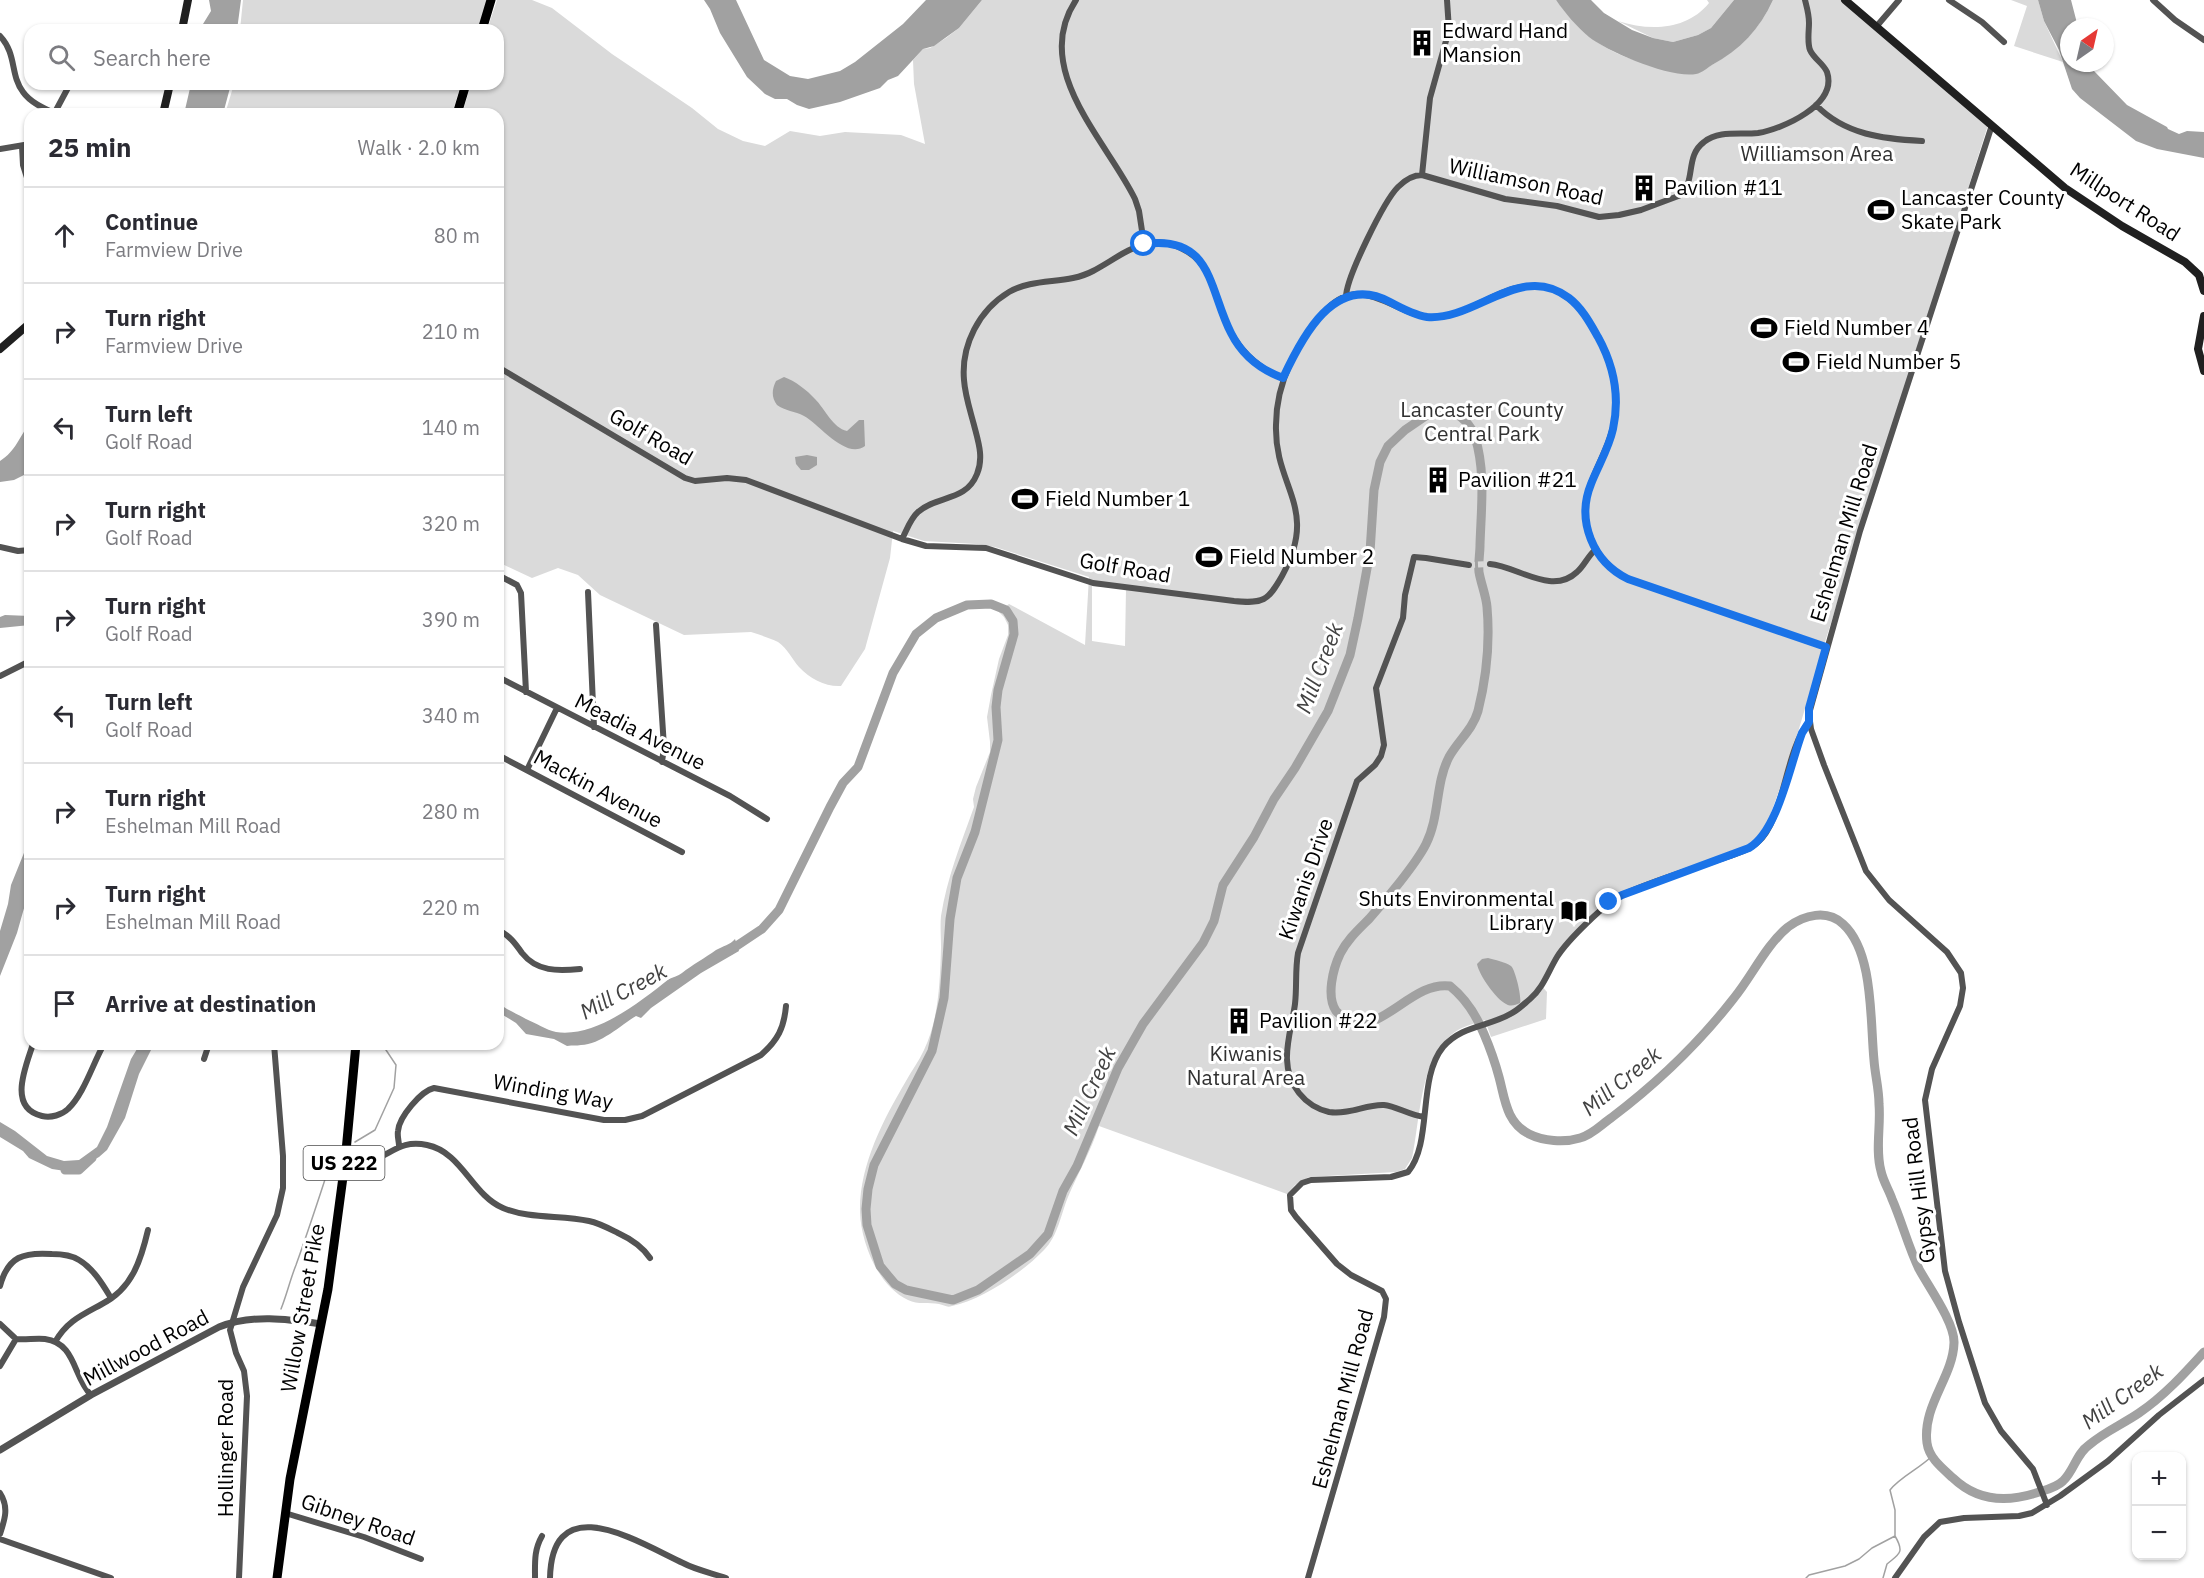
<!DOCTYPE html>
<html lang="en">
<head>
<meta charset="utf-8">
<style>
  body { margin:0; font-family:"IBM Plex Sans",sans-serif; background:#f2f2f3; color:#2b2b33 }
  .controls { position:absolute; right:18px; bottom:18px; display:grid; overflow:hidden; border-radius:12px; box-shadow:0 2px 4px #0004 }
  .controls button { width:54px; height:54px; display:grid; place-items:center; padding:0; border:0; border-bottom:2px solid #e1e1e2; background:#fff; color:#2b2b33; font:30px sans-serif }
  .compass { position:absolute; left:2060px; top:18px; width:54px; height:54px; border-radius:50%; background:#fff; box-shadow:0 2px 4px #0004; rotate:34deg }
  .stop { position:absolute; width:18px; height:18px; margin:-14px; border:4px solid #1a73e8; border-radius:50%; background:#fff }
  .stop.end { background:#1a73e8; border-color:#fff; box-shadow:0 2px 6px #0008 }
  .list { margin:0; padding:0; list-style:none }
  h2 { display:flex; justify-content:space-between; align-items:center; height:78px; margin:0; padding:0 24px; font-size:26px }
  h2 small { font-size:20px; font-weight:400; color:#7c7c81 }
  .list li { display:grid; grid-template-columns:39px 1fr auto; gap:18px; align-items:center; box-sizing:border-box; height:96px; padding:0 24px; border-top:2px solid #e1e1e2 }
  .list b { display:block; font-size:22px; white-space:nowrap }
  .list p { margin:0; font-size:20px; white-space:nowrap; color:#7c7c81 }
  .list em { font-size:20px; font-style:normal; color:#7c7c81 }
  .icon { flex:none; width:33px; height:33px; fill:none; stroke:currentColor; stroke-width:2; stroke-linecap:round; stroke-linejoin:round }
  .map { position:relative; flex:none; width:2204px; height:1578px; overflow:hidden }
  .search { position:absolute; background:#fff; box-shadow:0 2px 4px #0004; left:24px; top:24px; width:480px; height:66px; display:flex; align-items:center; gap:15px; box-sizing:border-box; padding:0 21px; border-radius:18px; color:#7c7c81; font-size:22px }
  .panel { position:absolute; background:#fff; box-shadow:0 2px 4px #0004; left:24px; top:108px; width:480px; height:942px; border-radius:18px }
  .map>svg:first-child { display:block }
</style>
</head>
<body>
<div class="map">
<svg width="2204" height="1578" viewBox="0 0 2204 1578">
  <rect width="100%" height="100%" fill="#fff"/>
  <path fill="#dadada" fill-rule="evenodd" d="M243,0H487L478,30H240Z
    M497,0H532L552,8L612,54L692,108L718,129L743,141L765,146L790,131L820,136L845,132L901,135L925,144L914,84L913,60L923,49L930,48L946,38L959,28L982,0H1556C1599,57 1631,62 1698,73C1732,54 1756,37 1773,0H1841L1988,125L1825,642L1786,772L1765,829L1758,838L1749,845L1622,892L1609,899L1598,908L1561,947L1540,984L1547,992L1546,1019L1491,1037L1485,1020C1473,1024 1460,1027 1451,1035C1420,1059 1420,1121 1412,1158L1405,1169L1396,1172L1309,1177L1295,1185L1287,1194L1099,1126C1091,1151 1078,1173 1068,1197C1061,1214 1058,1236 1044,1250C1023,1272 982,1300 952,1306C947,1308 944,1305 939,1304C929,1302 918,1305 908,1300C878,1286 861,1243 860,1212C859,1166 883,1120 906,1081C912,1070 919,1061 924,1050C939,1019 940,981 941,947C941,937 940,926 941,916C947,878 961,843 974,807L973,799L976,787L990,752V742L987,717L991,695L999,659L1008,635V625L1004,617L999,612L1009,604L1085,645L1089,577L995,547L976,544L924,541L893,531L890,558L865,649L841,686C826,687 810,679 799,667C792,659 788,649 778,642C770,638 760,635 751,632L684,635L600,595L578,575L558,568L532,578L498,562V114H462L471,84H498V30H487ZM1092,586L1126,589L1125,646L1092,641Z
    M1707,0H1734L1711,28L1698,35L1673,42L1653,38L1618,21C1649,31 1686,31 1709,3Z
    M2011,0H2038L2044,21L2063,62L2014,46L2027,6Z
    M234,84H461L452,114H225Z"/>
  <path fill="#a1a1a1" d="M209,0H241L237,30H202L203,24L211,11Z
    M704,0H736L764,60L790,76L808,79L840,71L855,62L903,24L926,0H982L959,28L934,46L923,49L898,76L888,80L880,88L840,102L809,109L797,105L787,99H775L765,94L747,77L720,33L710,9Z
    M1556,0H1591L1604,13L1632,30L1653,38L1673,42L1698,35L1711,28L1734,0H1773C1760,29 1740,50 1712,65C1707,68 1702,73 1696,74C1672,79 1608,52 1589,37C1577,27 1565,13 1556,0Z
    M2038,0H2071L2078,27H2069V63H2092L2094,71L2127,105L2167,127L2168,129L2179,134L2187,131L2204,132V158L2157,149L2136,141L2080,98L2072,89L2059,50L2044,21Z
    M191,84H231L223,114H184Z
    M784,377C795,381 807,390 815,399C825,409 833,428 847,431L859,420H864L865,446C846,460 820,425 804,416C795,411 785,411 777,405C771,397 772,389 776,381Z
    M30,423V472L14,480L0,482V461C16,451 19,437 30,423Z
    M807,455L817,457V465L809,470H801L796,464L795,457Z
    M5,615L30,616V625L0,628V617Z
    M30,838V887L17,933L0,976V931L8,904L11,885Z
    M735,939L739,951L701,973L651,1008L641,1018L636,1016C621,1025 600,1045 581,1045C576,1046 573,1045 567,1046L554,1039L526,1034L516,1023L498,1012V1003C507,1010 516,1013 526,1019C536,1023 546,1030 556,1032C596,1038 641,1001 669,979C673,977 678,976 682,973C692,965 705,958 716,950C723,946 730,945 735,939Z
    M1488,958C1495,960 1505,962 1511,966C1515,969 1522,997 1520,1003C1515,1005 1511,1007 1506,1004C1496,999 1479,975 1477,964L1482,959Z
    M140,1044H154L139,1074L125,1118L107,1150L99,1157L72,1172L52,1169L29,1158L23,1151L0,1137V1122L15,1131L47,1156L64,1161L79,1160L97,1147L107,1127L131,1059Z"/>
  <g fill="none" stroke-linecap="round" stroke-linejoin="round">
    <path stroke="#a1a1a1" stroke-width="1.5" d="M355,1142L375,1130L394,1088L396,1065L382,1044
      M281,1309C287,1294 290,1280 296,1265C309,1229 321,1192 333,1155L340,1147
      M1806,1578L1809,1575L1845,1566L1859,1559L1872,1548L1895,1536V1510L1890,1490C1900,1477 1919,1469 1932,1456
      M1883,1578L1887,1564C1899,1554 1905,1553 1895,1536"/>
    <path stroke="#a1a1a1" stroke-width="9" d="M729,951L762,929L779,910L830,807L843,783L858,767L893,673L916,634L936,618L967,605L991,604L1006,610L1013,621L1014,634L998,690L996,707L998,740L975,832L957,878L950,919L944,998L932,1051L874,1165L868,1189L866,1209L867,1225L880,1266L895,1284L906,1290L953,1300L978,1290L1030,1254L1048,1234L1063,1191L1077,1166L1118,1068L1143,1024L1203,943L1214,921L1223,885L1254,837L1274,799L1295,768L1328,711L1350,655L1358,618L1370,552L1374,490L1380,462L1388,446L1405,430L1430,413L1448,409C1460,415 1471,424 1475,437C1486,472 1481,509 1480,545C1480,554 1478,563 1479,572C1481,584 1486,595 1487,607C1490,641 1486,679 1478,711C1473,729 1458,741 1449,757C1435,784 1440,816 1426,844C1416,864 1385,901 1369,919C1358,930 1347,940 1340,954C1333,969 1326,996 1336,1011C1344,1020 1362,1025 1373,1021C1398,1011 1422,982 1450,986C1465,998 1477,1017 1484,1034C1490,1048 1495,1062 1499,1077C1505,1099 1506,1122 1529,1134C1543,1141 1564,1143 1580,1138C1592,1135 1601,1125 1611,1118C1656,1084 1699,1043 1734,998C1752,976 1766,945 1788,927C1804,915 1827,909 1843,924C1874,952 1870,1021 1874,1060C1875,1075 1879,1089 1879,1104C1881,1126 1875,1150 1881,1171C1883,1181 1889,1190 1892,1199C1902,1222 1908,1246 1919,1269C1928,1286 1955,1323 1954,1343C1953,1377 1922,1406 1927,1443C1929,1458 1942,1468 1953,1478C1977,1501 2005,1503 2036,1493C2045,1490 2056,1488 2063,1481C2074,1471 2076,1454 2089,1445C2104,1432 2123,1424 2139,1413C2164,1396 2184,1374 2204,1352
      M65,1170H79L92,1158"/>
    <path stroke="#d9d9d9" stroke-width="6" stroke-dasharray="6 3" stroke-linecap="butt" d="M1469,565L1490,564"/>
    <path stroke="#535353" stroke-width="6" d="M1076,0C1030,69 1107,141 1135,199L1139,211L1144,244
      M1447,0L1449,30L1430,98L1422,175L1505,199L1557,206L1599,217L1619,215L1641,210L1681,195C1696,180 1685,156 1704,142C1719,130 1740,135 1758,133C1782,129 1838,105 1827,72C1823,63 1814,59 1810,50C1807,42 1809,31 1809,23C1809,14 1807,8 1805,0
      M1949,0L1982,22L2004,42
      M2153,0L2175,20L2204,40
      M1876,27L1899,0
      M0,36C17,54 10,75 23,92C30,102 43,108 54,113
      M1816,105C1845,135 1884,139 1922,141
      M54,114L70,84
      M1992,125L1860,531L1809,714L1811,729L1824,765L1866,871L1889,900L1947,952L1961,973L1963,988L1960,1006L1932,1069L1925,1100L1945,1271L1959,1322L1985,1403L2001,1431L2033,1469L2047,1505
      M22,146L23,165L30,187
      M0,149L30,144
      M1346,297C1346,278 1384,201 1398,187C1405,180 1412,175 1422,175
      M498,367L685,478L695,481L727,478L746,480L902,539L926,546L986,548L1093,583L1234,601C1263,604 1268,601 1282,576C1320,507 1274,488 1276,425C1276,382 1298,339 1327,309C1363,272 1394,315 1430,317C1471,319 1504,278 1545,287C1568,292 1582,309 1593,328C1609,355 1619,384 1615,416C1612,442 1598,462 1590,486C1577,522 1594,562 1628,579L1826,647
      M902,539C907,530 910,519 918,512C937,495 966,502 977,474C984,457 978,441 974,425C970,410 965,395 964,380C961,345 979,310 1009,292C1035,277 1067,285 1093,271C1125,254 1150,228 1188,252C1209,265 1214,288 1221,310C1232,342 1251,366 1283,378
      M0,547L18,551L30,550
      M1490,564C1517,566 1552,596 1577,572C1584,566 1588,556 1595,550
      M498,575L517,585L521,593L526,692
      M588,592L594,727
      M656,625L664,747L662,762
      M0,676L30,661
      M498,677L730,796L767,819
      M498,755L682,852
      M527,770L557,708
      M498,930C509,935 515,943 522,953C537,972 558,971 580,969
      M33,1044C26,1066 7,1108 42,1116C51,1118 62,1115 68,1109C84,1094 93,1063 104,1044
      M204,1059L209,1044
      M1424,1117C1409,1115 1396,1106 1384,1105C1366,1104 1350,1115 1329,1112C1316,1109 1307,1103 1299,1093C1277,1065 1291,1034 1295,1004C1297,987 1295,970 1298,953L1357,781L1375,765L1381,756L1384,745L1376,688L1403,618L1405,595L1414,557L1426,558L1469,565
      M399,1146C399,1141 397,1136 398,1131C399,1117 421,1091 434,1088L604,1120H625L642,1116L761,1055C778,1040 784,1028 786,1006
      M345,1162C352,1162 361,1164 367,1162C391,1156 399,1139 427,1145C462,1152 472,1195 503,1208C529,1219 561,1215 589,1221C599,1223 608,1228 618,1233C631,1239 642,1246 650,1258
      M0,1286C8,1256 24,1252 52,1254C61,1254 71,1255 79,1260C93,1268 103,1285 111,1298
      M0,1324L16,1339C25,1340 36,1338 45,1339C76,1343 73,1377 91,1395
      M55,1342C67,1321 82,1315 102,1304C132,1289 141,1260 148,1230
      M0,1366L16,1339
      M0,1493C9,1507 5,1519 0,1534
      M285,1513L364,1537L421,1559
      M0,1539L111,1578
      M239,1578L247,1396L244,1371L236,1353L230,1330L243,1287L277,1215L283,1188V1156L274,1044
      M535,1578C535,1562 534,1550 542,1536
      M550,1578C552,1487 638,1542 683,1563C696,1570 712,1573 726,1578
      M1308,1578L1384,1317L1386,1299L1382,1291L1351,1275L1337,1264L1296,1217L1291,1210L1290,1195L1302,1183L1311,1180L1391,1177L1408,1172C1433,1142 1417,1079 1443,1047C1462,1025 1489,1027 1512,1013C1518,1010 1524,1004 1530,999C1543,988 1548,972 1557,957C1567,941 1605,903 1622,895C1654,880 1688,871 1721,859C1733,855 1748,851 1758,842C1784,820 1785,750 1809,722
      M1895,1578L1924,1537L1940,1522L1964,1518L2019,1516L2032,1513L2060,1496L2108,1461L2159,1415L2204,1380"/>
    <path stroke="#535353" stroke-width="7" d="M0,1450L91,1395L219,1327C252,1314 287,1319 321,1324"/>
    <path stroke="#202020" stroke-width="8" d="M1845,0L2065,188L2122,226L2185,262L2199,275L2204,291
      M182,30L188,0
      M163,114L170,84
      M2204,316L2198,349L2204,371
      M0,349L30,323"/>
    <path stroke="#000" stroke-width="9" d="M482,30L491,0
      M457,114L466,84
      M277,1578L290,1479L328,1289L345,1162L356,1044"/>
  </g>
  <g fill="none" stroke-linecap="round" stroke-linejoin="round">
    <path stroke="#1a73e8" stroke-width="8" d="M1144,244C1213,234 1209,291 1231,333C1242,355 1261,370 1283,378C1302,337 1335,272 1390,302C1401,308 1414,315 1427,317C1476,321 1521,261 1569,298C1582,308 1590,323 1598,337C1614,366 1620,397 1613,429C1609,448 1598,466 1591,484C1576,521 1593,562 1628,579L1826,647L1809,708V722L1802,733C1790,765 1778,831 1749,848L1622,895L1609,902"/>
  </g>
  <defs>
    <g id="building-bare" transform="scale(2.07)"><path d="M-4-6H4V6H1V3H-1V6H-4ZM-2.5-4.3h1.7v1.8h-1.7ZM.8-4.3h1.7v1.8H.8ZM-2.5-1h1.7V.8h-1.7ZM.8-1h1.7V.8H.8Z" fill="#000" stroke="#fff" stroke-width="2.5" paint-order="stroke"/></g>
    <g id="stadium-bare" transform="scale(2.07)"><path d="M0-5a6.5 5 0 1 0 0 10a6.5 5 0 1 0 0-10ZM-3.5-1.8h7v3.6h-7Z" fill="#000" stroke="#fff" stroke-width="2.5" paint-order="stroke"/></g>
    <g id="library-bare" transform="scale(2.07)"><path d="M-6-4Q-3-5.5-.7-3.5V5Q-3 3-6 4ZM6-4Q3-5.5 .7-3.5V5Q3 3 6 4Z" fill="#000" stroke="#fff" stroke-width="2.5" paint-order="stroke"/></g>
  </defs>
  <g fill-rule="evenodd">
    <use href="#building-bare" x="1422" y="43"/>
    <use href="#building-bare" x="1644" y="188"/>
    <use href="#stadium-bare" x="1881" y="210"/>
    <use href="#stadium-bare" x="1764" y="328"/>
    <use href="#stadium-bare" x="1796" y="362"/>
    <use href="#building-bare" x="1438" y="480"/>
    <use href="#stadium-bare" x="1025" y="499"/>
    <use href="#stadium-bare" x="1209" y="557"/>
    <use href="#library-bare" x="1574" y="911"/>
    <use href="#building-bare" x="1239" y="1021"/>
  </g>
  <g text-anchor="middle" stroke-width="6" stroke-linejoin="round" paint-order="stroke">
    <rect fill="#fff" stroke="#4c4c4c" stroke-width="1.5" x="303.5" y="1146" width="81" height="34" rx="4.5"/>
    <g font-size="20" font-weight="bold" fill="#000">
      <text x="344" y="1170">US 222</text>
    </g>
    <g font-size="21" fill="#000" stroke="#fff" text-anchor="start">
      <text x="1442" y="38">Edward Hand<tspan x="1442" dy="24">Mansion</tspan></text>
      <text x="1664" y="195">Pavilion #11</text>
      <text x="1901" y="205">Lancaster County<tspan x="1901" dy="24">Skate Park</tspan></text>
      <text x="1784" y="335">Field Number 4</text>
      <text x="1816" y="369">Field Number 5</text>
      <text x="1458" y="487">Pavilion #21</text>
      <text x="1045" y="506">Field Number 1</text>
      <text x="1229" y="564">Field Number 2</text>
      <text x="1554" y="906" text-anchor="end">Shuts Environmental<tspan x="1554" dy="24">Library</tspan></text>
      <text x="1259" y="1028">Pavilion #22</text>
    </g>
    <g font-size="21" fill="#313131" stroke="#fff">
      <text x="1817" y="161">Williamson Area</text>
      <text x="1482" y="417">Lancaster County<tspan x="1482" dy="24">Central Park</tspan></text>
      <text x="1246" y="1061">Kiwanis<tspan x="1246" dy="24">Natural Area</tspan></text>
    </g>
    <g font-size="21" fill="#000" stroke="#fff">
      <text transform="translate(1526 182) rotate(12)" y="7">Williamson Road</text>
      <text transform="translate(2125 202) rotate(33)" y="7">Millport Road</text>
      <text transform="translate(651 437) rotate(30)" y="7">Golf Road</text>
      <text transform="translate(1844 533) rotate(-73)" y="7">Eshelman Mill Road</text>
      <text transform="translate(1125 568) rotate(10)" y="7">Golf Road</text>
      <text transform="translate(640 732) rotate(27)" y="7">Meadia Avenue</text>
      <text transform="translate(598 789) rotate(28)" y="7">Mackin Avenue</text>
      <text transform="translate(1306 879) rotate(-71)" y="7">Kiwanis Drive</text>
      <text transform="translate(553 1092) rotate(10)" y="7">Winding Way</text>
      <text transform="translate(1919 1190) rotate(-97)" y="7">Gypsy Hill Road</text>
      <text transform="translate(303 1308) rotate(-80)" y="7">Willow Street Pike</text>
      <text transform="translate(146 1348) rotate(-28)" y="7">Millwood Road</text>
      <text transform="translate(1343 1399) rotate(-75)" y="7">Eshelman Mill Road</text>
      <text transform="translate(226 1448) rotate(-90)" y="7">Hollinger Road</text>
      <text transform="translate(358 1520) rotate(19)" y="7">Gibney Road</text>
    </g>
    <g font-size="22" font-style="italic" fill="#424242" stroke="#fff">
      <text transform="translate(1319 668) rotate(-69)" y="8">Mill Creek</text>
      <text transform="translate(623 991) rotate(-28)" y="8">Mill Creek</text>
      <text transform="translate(1621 1081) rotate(-39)" y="8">Mill Creek</text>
      <text transform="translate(1089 1091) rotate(-65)" y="8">Mill Creek</text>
      <text transform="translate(2122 1396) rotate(-36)" y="8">Mill Creek</text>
    </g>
  </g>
</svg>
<div class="controls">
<button>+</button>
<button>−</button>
</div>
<svg class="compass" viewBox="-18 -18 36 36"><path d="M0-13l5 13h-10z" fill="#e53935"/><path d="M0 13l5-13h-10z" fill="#7c7c81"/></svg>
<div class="stop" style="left:1144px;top:244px"></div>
<div class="stop end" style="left:1609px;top:902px"></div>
<div class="search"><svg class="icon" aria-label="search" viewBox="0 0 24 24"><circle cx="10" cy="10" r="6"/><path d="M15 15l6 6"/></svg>Search here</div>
<section class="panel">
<h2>25 min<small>Walk · 2.0 km</small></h2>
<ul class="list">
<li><svg class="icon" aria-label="ahead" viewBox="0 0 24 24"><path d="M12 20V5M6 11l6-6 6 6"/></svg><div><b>Continue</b><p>Farmview Drive</p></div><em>80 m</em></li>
<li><svg class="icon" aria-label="right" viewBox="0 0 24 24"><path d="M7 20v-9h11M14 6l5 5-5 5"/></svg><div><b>Turn right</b><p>Farmview Drive</p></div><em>210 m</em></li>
<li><svg class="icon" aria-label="left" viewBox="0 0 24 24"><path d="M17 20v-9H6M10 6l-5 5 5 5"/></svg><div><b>Turn left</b><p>Golf Road</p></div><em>140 m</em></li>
<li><svg class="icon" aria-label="right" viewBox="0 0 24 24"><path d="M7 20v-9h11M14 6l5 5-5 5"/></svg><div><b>Turn right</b><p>Golf Road</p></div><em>320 m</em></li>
<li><svg class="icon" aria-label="right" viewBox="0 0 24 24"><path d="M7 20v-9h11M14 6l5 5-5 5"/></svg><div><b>Turn right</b><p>Golf Road</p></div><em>390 m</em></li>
<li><svg class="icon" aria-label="left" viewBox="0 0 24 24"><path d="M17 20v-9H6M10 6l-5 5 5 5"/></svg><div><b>Turn left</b><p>Golf Road</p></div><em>340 m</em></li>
<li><svg class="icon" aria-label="right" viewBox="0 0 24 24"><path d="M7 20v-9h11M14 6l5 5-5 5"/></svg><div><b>Turn right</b><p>Eshelman Mill Road</p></div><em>280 m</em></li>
<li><svg class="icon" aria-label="right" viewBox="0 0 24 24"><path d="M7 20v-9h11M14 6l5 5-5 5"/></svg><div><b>Turn right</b><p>Eshelman Mill Road</p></div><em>220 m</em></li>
<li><svg class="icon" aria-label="arrive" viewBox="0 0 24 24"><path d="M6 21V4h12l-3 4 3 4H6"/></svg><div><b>Arrive at destination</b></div></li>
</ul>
</section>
</div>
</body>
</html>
